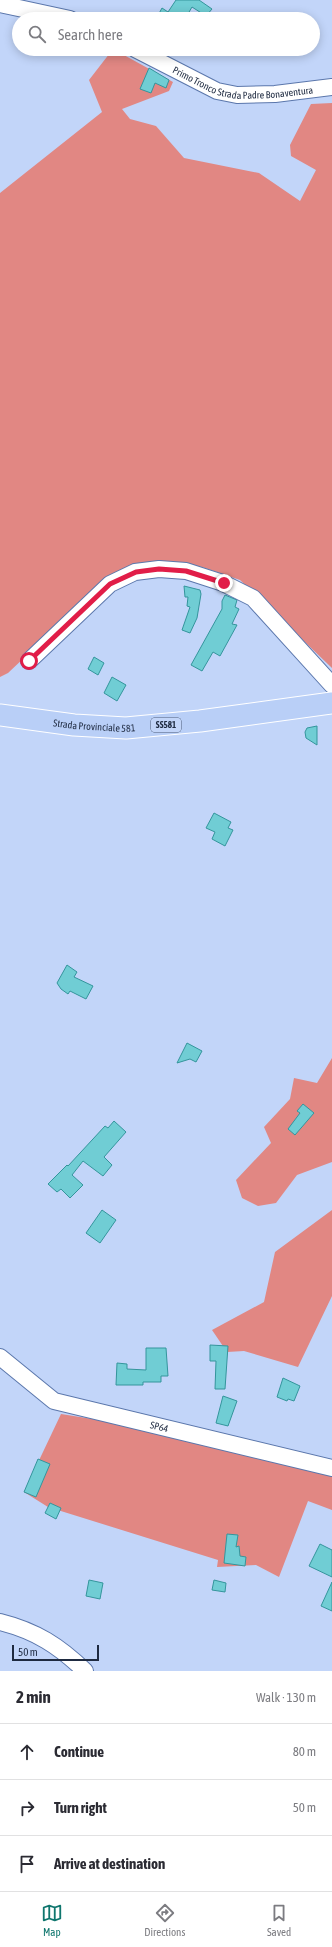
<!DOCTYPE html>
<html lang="en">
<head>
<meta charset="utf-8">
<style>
  body { margin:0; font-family:"Asap Condensed",sans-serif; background:#f2f2f3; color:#2b2b33 }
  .scale { position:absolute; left:12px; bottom:10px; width:87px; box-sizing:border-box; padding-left:4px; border:2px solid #1e2a40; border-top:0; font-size:11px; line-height:14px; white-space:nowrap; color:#1e2a40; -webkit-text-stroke:3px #c2d5f9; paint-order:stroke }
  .stop { position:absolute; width:12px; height:12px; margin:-9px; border:3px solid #e11d48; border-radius:50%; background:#fff }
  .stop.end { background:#e11d48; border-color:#fff; box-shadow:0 1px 4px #0008 }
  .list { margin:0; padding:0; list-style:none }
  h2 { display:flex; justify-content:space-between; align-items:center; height:52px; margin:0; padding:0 16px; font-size:17px }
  h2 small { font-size:13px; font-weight:400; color:#7c7c81 }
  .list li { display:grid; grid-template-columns:26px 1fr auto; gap:12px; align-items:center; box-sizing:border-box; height:56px; padding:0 16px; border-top:1px solid #e1e1e2 }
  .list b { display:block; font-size:15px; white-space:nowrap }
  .list em { font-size:13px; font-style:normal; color:#7c7c81 }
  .icon { flex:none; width:22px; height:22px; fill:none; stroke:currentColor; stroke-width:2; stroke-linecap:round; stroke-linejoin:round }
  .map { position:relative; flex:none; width:332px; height:1671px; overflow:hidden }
  .search { position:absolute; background:#fff; box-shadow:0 2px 10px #0003; left:12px; right:12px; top:12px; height:44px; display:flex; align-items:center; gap:10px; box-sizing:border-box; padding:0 14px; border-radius:22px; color:#7c7c81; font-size:15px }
  .sheet { height:220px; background:#fff }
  nav { display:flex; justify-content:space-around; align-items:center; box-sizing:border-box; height:56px; border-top:1px solid #e1e1e2; background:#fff; font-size:11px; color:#7c7c81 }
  nav a { display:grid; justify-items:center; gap:2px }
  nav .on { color:#0f766e }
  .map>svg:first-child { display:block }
</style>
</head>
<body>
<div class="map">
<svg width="332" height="1671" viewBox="0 0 332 1671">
  <rect width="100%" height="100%" fill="#c2d5f9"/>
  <path fill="#e18783" d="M113,49L173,82L169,91L122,109L130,119L156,126L184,158L259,173L300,201L316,170L291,156L290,145L311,104L332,103V668L240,580L202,567L154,561L111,576L8,673L0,677V193L102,112L89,80Z
    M332,1058V1162L297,1175L276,1203L258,1206L242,1198L236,1180L271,1143L264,1127L290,1099L294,1078L317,1083Z
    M332,1210V1296L298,1367L244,1351L227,1352L212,1330L264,1302L275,1252Z
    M61,1414L187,1434L332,1473V1510L308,1501L279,1577L256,1565L217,1567L218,1560L48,1507L24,1492Z"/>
  <path fill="#70cdd4" stroke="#34959c" d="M176,0H199L212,9L206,16L192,7L185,19H156L162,8L168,12Z
    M149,68L169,80L166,88L155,83L151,93L140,89Z
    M184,586L200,590L201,594L197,618L190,633L182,630L190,607L187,606L188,597H185Z
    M225,595L237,600L235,607L239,609L232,624L237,625L220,656L213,652L202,671L191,665L222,609V601Z
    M94,657L104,663L98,675L88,669Z
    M112,677L126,685L117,701L104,693Z
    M317,726V745L306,738L305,732L307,728Z
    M214,813L231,822L228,828L233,830L225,846L212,839L215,832L206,828Z
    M67,965L77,972L74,977L93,986L86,999L70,991L68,994L61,989L57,983Z
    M187,1043L202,1051L196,1062L190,1059L177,1063Z
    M303,1104L314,1113L295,1135L288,1129L300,1113L297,1111Z
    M114,1121L126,1132L104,1157L112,1165L103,1176L83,1161L72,1175L83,1185L70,1198L61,1189L57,1192L48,1184L67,1165L68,1166L105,1126L108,1128Z
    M102,1210L116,1220L100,1243L86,1233Z
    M210,1345L228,1346L225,1389H215L216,1361H210Z
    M146,1348H166L168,1376H161V1382H143V1385H116L117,1363L127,1364V1369L146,1370Z
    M283,1378L300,1386L294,1401L288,1399L287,1401L277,1397Z
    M223,1396L237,1401L228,1426L216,1423Z
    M38,1459L50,1464L36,1497L24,1492Z
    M50,1503L61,1508L56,1519L45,1513Z
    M227,1534L238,1535L236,1547L239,1546L240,1556L246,1557L245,1566L224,1563Z
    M320,1544L332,1550V1577L309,1566Z
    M89,1580L103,1583L100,1599L86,1596Z
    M214,1580L226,1583L225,1592L212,1590Z
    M332,1582V1611L321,1606Z"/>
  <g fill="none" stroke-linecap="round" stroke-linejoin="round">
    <g stroke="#5b77ac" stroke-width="18">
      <g id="minor">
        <path d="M0,4L70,19"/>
        <path id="s1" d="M135,49L217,91L237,95L275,94L332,87"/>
        <path d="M29,661L110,584L135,572L159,569L186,571L223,583L253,598L332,685"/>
        <path id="s2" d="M0,1357L54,1401L332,1468"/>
        <path d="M0,1622C36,1631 59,1646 85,1671"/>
      </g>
    </g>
    <g stroke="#fff" stroke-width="23">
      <g id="major">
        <path id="s3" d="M0,715L74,725L126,728L200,721L332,703"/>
      </g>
    </g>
    <use href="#minor" stroke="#fff" stroke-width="16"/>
    <use href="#major" stroke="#b9cff7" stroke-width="21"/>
  </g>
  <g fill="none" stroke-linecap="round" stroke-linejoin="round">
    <path stroke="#e11d48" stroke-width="5" d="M29,661L110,584L136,572L159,569L186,571L224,583"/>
  </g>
  <g text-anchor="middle" stroke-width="3.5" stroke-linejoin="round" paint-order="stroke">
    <rect fill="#c2d5f9" stroke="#4f5d78" stroke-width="1" x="151" y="718" width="30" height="14" rx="3"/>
    <g font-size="9" font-weight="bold" fill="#1e2a40">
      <text x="166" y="728">SS581</text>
    </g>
    <g font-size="10" fill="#1e2a40" stroke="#c2d5f9">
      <text dy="4" stroke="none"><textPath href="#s1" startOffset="116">Primo Tronco Strada Padre Bonaventura</textPath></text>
      <text dy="4" stroke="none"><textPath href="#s3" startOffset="95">Strada Provinciale 581</textPath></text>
      <text dy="4" stroke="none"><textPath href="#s2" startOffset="178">SP64</textPath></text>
    </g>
  </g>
</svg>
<div class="scale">50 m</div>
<div class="stop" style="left:29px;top:661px"></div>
<div class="stop end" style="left:224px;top:583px"></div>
<div class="search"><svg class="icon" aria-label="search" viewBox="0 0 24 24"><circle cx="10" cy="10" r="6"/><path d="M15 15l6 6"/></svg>Search here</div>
</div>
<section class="sheet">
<h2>2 min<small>Walk · 130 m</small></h2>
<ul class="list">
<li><svg class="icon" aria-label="ahead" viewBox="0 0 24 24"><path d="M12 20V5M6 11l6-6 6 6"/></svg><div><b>Continue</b></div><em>80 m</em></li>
<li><svg class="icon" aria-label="right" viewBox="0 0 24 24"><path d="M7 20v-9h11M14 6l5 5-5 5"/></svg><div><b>Turn right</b></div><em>50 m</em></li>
<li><svg class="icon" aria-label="arrive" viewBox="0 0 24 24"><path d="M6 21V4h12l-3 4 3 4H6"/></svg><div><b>Arrive at destination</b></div></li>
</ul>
</section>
<nav>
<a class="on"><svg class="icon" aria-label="map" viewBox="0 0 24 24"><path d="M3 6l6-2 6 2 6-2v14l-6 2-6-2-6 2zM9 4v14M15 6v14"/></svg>Map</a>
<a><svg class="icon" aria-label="directions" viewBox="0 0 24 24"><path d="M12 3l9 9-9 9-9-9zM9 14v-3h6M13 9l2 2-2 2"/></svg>Directions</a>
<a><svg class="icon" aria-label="saved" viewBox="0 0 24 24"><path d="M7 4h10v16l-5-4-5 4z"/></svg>Saved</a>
</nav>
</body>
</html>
